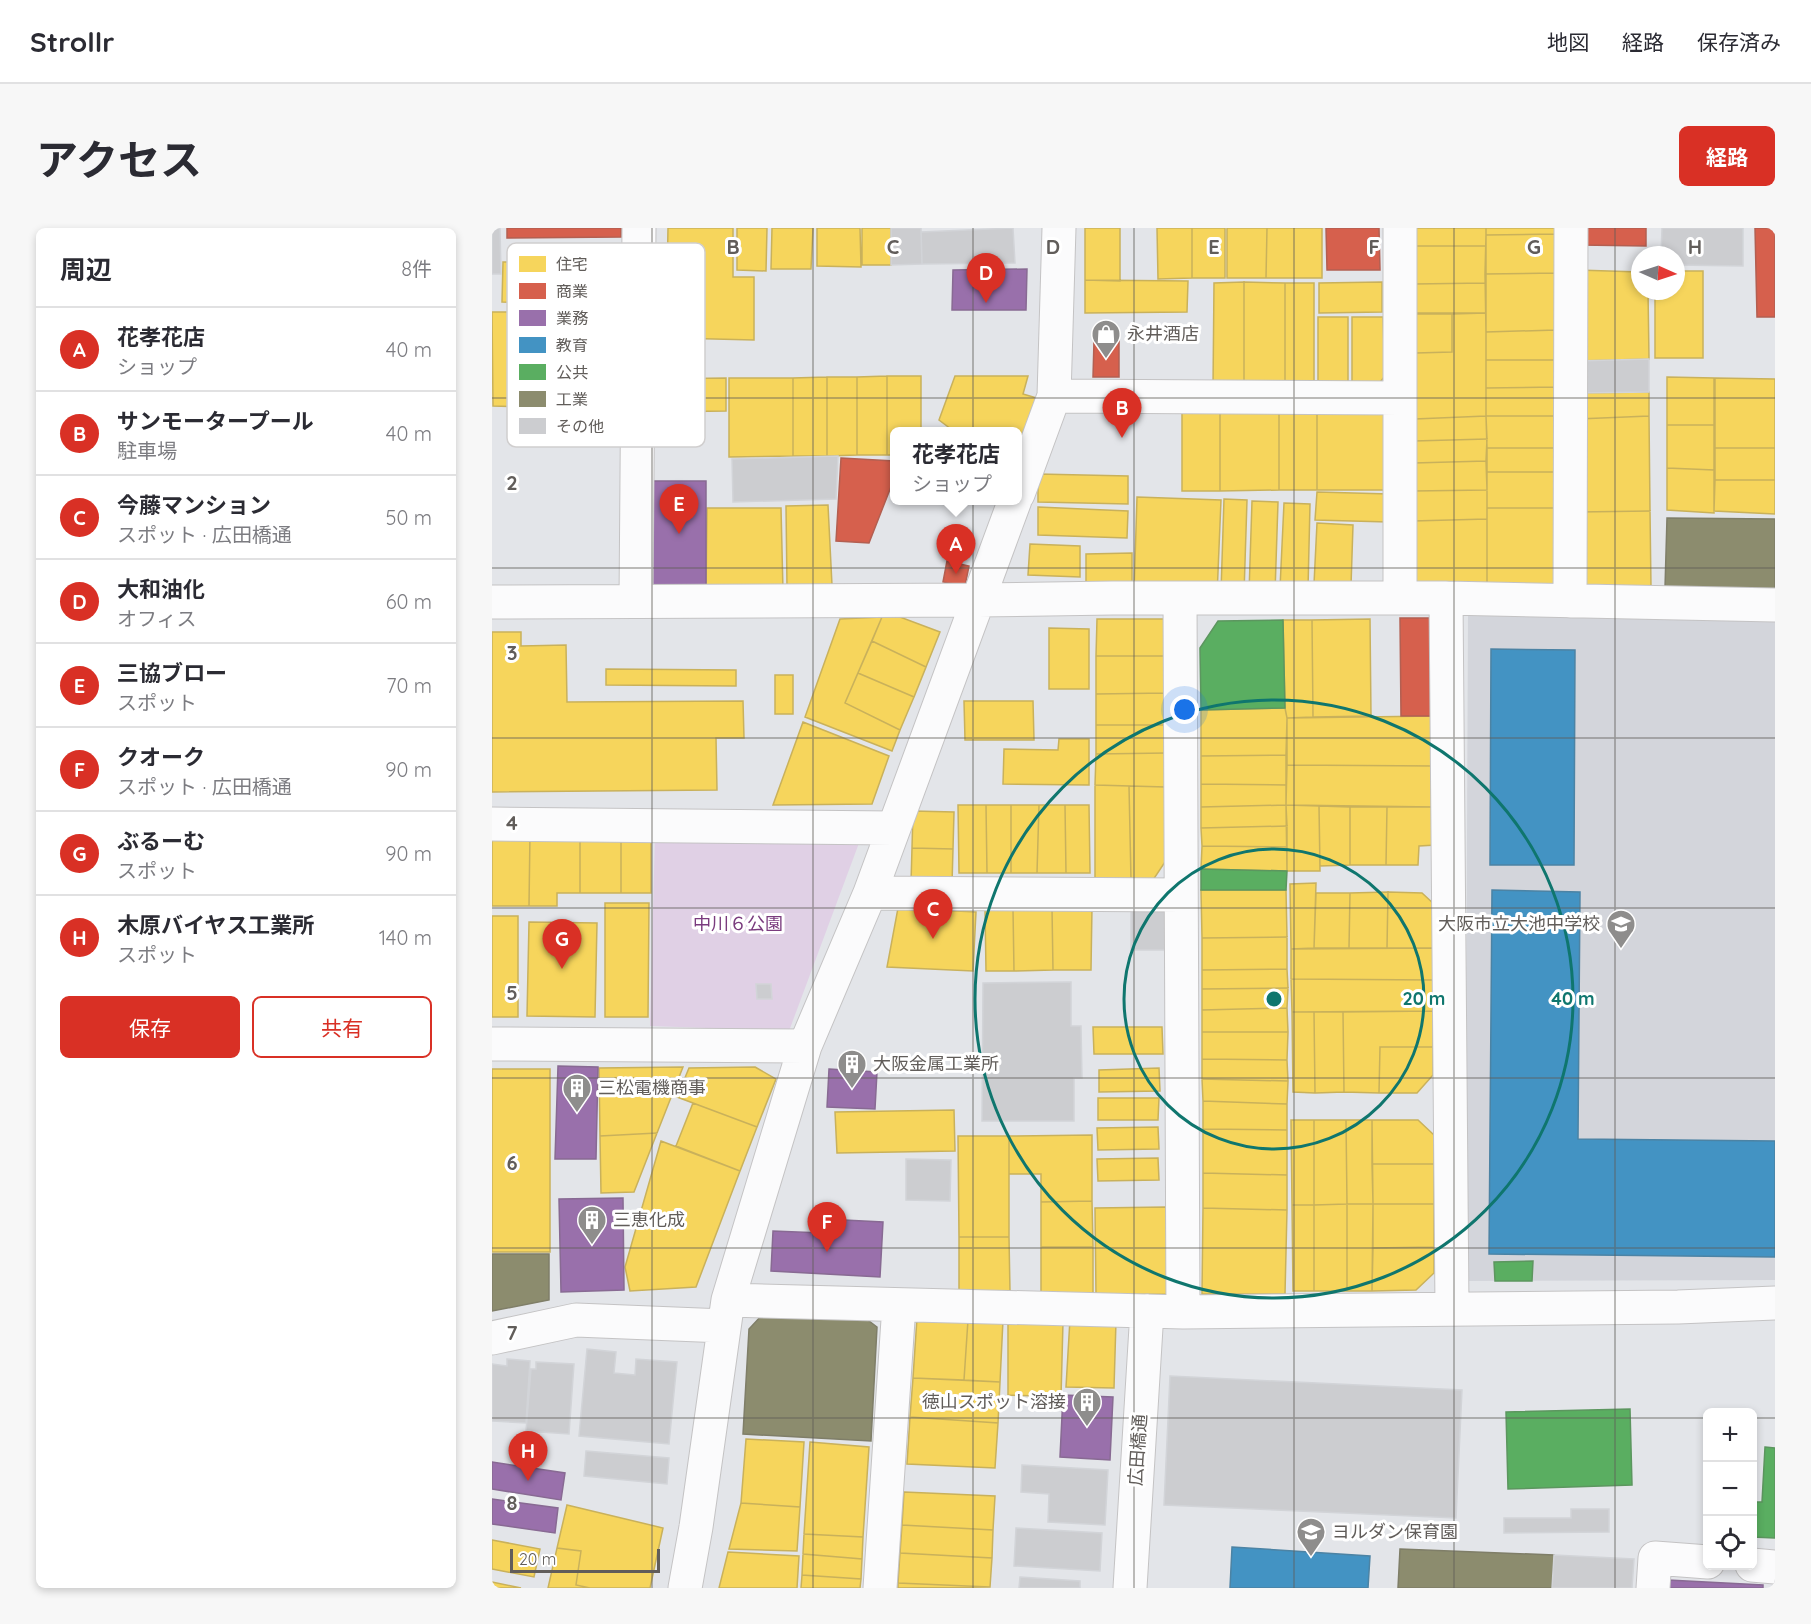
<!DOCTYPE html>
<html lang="ja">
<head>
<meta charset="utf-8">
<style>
  body { margin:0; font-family:Quicksand,"Noto Sans JP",sans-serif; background:#f7f7f7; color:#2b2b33 }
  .controls { position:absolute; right:18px; bottom:18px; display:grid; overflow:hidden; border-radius:9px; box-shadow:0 3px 9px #0003 }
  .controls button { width:54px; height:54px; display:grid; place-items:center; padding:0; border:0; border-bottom:2px solid #e1e1e2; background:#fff; color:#2b2b33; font:30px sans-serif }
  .compass { position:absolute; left:1139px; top:18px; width:54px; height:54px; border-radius:50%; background:#fff; box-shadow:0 3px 9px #0003; rotate:93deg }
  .scale { position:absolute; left:18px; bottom:15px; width:150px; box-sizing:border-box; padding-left:6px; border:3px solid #615d5a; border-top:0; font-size:16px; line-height:21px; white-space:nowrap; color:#615d5a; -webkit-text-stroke:4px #fff; paint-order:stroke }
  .you { position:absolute; left:693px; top:482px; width:21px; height:21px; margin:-15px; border:4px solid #fff; border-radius:50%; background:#1a73e8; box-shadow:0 0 0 9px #1a73e833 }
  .badge { display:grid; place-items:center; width:39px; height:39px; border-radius:50%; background:#d93025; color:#fff; font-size:20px; font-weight:700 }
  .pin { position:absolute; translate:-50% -50px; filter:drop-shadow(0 2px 3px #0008) }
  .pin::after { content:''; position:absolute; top:32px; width:21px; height:18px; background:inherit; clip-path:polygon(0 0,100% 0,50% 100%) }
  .popup { position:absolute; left:398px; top:199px; width:132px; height:78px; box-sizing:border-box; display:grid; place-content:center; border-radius:9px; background:#fff; filter:drop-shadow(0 2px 4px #0005); font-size:20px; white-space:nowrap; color:#7c7c81 }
  .popup b { font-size:22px; color:#2b2b33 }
  .popup::after { content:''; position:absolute; left:50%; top:100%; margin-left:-12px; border:12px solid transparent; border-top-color:#fff }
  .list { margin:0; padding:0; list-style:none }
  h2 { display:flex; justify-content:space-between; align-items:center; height:78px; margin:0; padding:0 24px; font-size:26px }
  h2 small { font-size:20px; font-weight:400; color:#7c7c81 }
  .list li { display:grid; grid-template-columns:39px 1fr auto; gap:18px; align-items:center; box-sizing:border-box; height:84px; padding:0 24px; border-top:2px solid #e1e1e2 }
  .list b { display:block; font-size:22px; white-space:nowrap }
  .list p { margin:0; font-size:20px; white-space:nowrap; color:#7c7c81 }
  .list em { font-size:20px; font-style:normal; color:#7c7c81 }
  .actions { display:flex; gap:12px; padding:18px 24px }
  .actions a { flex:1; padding:14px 0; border:2px solid #d93025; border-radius:9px; text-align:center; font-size:21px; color:#d93025 }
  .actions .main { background:#d93025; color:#fff }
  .icon { flex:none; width:33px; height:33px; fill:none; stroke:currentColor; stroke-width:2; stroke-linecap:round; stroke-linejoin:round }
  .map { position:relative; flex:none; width:1283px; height:1360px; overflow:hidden; border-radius:9px }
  header { display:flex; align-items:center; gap:36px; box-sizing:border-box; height:84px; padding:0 30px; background:#fff; border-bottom:2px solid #e1e1e2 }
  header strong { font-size:28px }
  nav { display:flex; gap:33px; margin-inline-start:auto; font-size:21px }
  .intro { display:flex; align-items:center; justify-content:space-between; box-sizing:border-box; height:144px; padding:0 36px }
  h1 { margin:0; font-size:42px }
  .button { padding:15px 27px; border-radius:9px; background:#d93025; color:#fff; font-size:21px; font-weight:700 }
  main { display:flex; gap:36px; padding:0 36px }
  aside { flex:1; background:#fff; border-radius:9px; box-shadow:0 3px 9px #0003 }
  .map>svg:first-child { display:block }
</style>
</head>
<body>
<header>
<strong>Strollr</strong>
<nav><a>地図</a><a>経路</a><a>保存済み</a></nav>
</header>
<div class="intro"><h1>アクセス</h1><a class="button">経路</a></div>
<main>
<aside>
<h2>周辺<small>8件</small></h2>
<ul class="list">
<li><span class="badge">A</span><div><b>花孝花店</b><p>ショップ</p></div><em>40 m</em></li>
<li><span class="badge">B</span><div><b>サンモータープール</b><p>駐車場</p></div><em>40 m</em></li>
<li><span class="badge">C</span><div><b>今藤マンション</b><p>スポット · 広田橋通</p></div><em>50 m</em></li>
<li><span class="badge">D</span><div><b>大和油化</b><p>オフィス</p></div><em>60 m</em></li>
<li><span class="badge">E</span><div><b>三協ブロー</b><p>スポット</p></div><em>70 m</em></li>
<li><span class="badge">F</span><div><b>クオーク</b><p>スポット · 広田橋通</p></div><em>90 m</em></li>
<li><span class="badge">G</span><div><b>ぶるーむ</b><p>スポット</p></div><em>90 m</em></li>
<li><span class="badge">H</span><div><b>木原バイヤス工業所</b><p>スポット</p></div><em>140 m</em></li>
</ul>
<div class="actions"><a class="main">保存</a><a>共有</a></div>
</aside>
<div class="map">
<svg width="1283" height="1360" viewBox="0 0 1283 1360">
  <rect width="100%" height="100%" fill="#e3e5e9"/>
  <path fill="#d3d5db" d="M976,386L1283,391V1052L973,1053Z"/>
  <path fill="#e0d0e5" d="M163,607L367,615L297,803L158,798Z"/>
  <path fill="#f6d55c" stroke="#c9b15b" stroke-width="1.5" d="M176,0H241V49H262V112L182,110L181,104L174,105Z
    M245,0H275L274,43L245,42Z
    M280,0H321L319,41H279Z
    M325,0H368L369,39L325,38Z
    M370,0H399V37H370Z
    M593,0H628V53L593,52Z
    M665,0H700V50L666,51Z
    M700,0H733V50H700Z
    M735,0H775L774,50H735Z
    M775,0H830V50H774Z
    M923,0H994V18H922Z
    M994,0H1064V6L994,7Z
    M1064,6V45L993,46L994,7Z
    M922,18H994V55L922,56Z
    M11,34L128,36V76L10,74Z
    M1085,42L1148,44V63H1156L1157,131L1085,133Z
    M1184,43H1211V130H1163V63H1184Z
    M1064,45V102L994,104L993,46Z
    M593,52L696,53L695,84L593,85Z
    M752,54V160H721L722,55Z
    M752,54L793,55V160H752Z
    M890,54V84L827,85V55Z
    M793,55H822V160H793Z
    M994,55V85H922V56Z
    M0,84H44L45,179L1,178Z
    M994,85V188L923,191L924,125L960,124V86Z
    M923,86H960V124L924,125Z
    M826,89H856V160H826Z
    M860,89H891L893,148L884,159L860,160Z
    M1064,102V132H994V104Z
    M994,132H1064V159L994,160Z
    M395,148V227H365V149Z
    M395,148H429V200L428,204H402V227H395Z
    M463,148H536L531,166L548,171L526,225V204H463L447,192Z
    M335,149H365V227L335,228Z
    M335,149V228H301V150Z
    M1175,149L1222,150V197H1175Z
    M234,150V183L164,184V151Z
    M237,150H301V228L237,229Z
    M1223,150L1283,151V220H1223Z
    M1064,159V188H994V160Z
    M1157,164V188L1086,191L1085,165Z
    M787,183V262L728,263V184Z
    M787,183H825V262H787Z
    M825,183H896L897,262H825Z
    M690,184H728V263H690Z
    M994,188L995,211L922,213L923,191Z
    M994,188H1064V220H995Z
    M1157,188L1158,283L1086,284V191Z
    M1175,197H1222V242L1175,240Z
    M995,211L994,233L922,235V213Z
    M995,220H1064V244H995Z
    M1223,220H1283V252H1223Z
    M994,233L995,262L921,263L922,235Z
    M1175,240L1222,242V285L1175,282Z
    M995,244H1064L1065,280H995Z
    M546,246L636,248V276L546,274Z
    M1223,252H1283V286L1222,283Z
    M995,262V291L921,293V263Z
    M825,264L897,266L896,294L823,292Z
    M645,269L729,272L725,368L642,365Z
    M732,271L755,272L752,366L729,364Z
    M760,273L786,274L783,365H757Z
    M792,275L818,276L816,361L788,360Z
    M336,277L340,357L295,359L294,278Z
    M546,279L636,283L635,310L546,307Z
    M215,280H289L291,363H214Z
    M995,280H1065V362L995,363Z
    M1158,283L1159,359L1086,361V284Z
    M995,291V363L920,365L921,293Z
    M825,295L861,297L859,358L822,356Z
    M538,316L588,318V349L536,347Z
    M640,325V365H594V326Z
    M390,389L353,475L408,502L400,523L313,489L348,391Z
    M390,389H408L448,404L434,439L380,413Z
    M605,391H675V428H604Z
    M878,391L879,488L821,489L820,392Z
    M791,392H820L821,489L795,490L793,480Z
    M557,400L597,401V461H557Z
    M0,404H29V418L74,417L75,474L251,473L252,510H224L225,562L0,564Z
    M380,413L434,439L422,469L366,445Z
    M604,428H675V465L604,466Z
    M114,441L244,442V458L114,457Z
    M366,445L422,469L408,502L353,475Z
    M283,447H301V486H283Z
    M675,465V497H604V466Z
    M472,473H541L542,512H473Z
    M793,480L795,490L794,527L709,528V482Z
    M943,488V538L795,537V490Z
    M311,494L397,528L380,576L281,577Z
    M604,497H675V525L604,526Z
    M567,511H597V557L511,556L512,521L566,522Z
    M675,525L674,559L603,557L604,526Z
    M794,527V557L709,556V528Z
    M795,537L943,538L944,579L794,577Z
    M709,556L794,557V577L709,579Z
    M603,557L637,558L639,652L603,651Z
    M637,558L674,559L673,634L661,652H639Z
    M466,577H494L495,645H467Z
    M494,577H519V645H495Z
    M519,577H547L545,645H519Z
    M547,577H573L574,645H545Z
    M573,577H597L598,645H574Z
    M794,577L795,598L709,600V579Z
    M794,577L827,578L828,643H795Z
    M827,578L858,579V637L828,638Z
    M858,579H895L894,637H858Z
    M895,579H944V617L927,618L926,637H894Z
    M421,583L462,584L461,621L420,620Z
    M795,598V619L710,618L709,600Z
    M0,605H38L37,678H0Z
    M38,605L88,606V665H65V678H37Z
    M88,606H129V665H88Z
    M129,606H159V665H129Z
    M710,618L795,619V643L709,641Z
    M420,620L461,621L460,656L419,655Z
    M824,655L822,720L799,721L798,656Z
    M709,662H794L795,709L710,710Z
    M896,664L895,720H857L858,665Z
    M896,664L930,665L943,677L942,720H895Z
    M824,665H858L857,720H822Z
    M113,675H157L156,789H113Z
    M600,679L599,742H561L560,680Z
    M406,680L484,684L481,743L395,739Z
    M560,680L561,742L522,743L521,681Z
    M493,681H521L522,743H494Z
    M0,688H26V789H0Z
    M37,694L105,695L103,789L35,788Z
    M795,709V741L710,742V710Z
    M942,720V752L799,751V721Z
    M795,741L796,760L710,761V742Z
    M799,751L942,752L941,783L800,784Z
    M796,760L795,780L710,782V761Z
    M795,780L796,804H710V782Z
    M941,783V819H888L887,865L852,864L851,784Z
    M800,784H822L823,865L801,864Z
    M822,784H851L852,864L823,865Z
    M601,799H670L671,826H602Z
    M710,804H796L795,832L710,831Z
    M888,819H941V847L925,865H887Z
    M710,831L795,832L796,853L710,851Z
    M191,839L165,905L108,908L107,840Z
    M263,839L284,851L265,899L185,869L197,840Z
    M667,840L668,863L607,864V842Z
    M0,841H58V1024H0Z
    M710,851L796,853L795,876L711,873Z
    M606,870H667L666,892H606Z
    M711,873L795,876V902L711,901Z
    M201,875L265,899L248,943L184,918Z
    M462,882L463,923L345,925L343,884Z
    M799,892H822V977H800Z
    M822,892H854L855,976L822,977Z
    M854,892H880L881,976H855Z
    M880,892H926L942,907V936H880Z
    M666,899L667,921L606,922L605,900Z
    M711,901L795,902V947L711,945Z
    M165,905L142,964L109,965L108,908Z
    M600,907V973L549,974V946H517V908Z
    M466,908H517V1009H467Z
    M169,913L248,943L204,1059L138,1063L133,1039Z
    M666,930L667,952L606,953L605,931Z
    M880,936H942V976H881Z
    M711,945L795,947V982L711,980Z
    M600,973L601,1019H549V974Z
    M855,976V1063H822V977Z
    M855,976H881L880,1063H855Z
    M881,976H942V1019L881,1020Z
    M800,977H822V1063H801Z
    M674,979L676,1066L604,1067L603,980Z
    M711,980L795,982L793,1066H710Z
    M467,1009H517L518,1064H467Z
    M549,1019H601V1066L549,1067Z
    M942,1019V1045L924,1062L880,1063L881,1020Z
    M425,1090L476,1092L472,1152L421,1150Z
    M578,1091L624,1093L622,1160L574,1159Z
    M476,1092H511L508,1154L472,1152Z
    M516,1092L571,1094L569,1169L516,1167Z
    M421,1150L508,1154L506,1195L418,1189Z
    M418,1189L506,1195L503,1240L415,1236Z
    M254,1211L312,1214L308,1279L249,1275Z
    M318,1214L377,1219L371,1309L312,1306Z
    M412,1264L503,1268L501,1302L410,1297Z
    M249,1275L308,1279L305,1323L237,1321Z
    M75,1277L171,1300L158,1360H98L84,1357L89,1323L65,1320Z
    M410,1297L501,1302L500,1330L408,1325Z
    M312,1306L371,1309L370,1331L311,1326Z
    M0,1312L48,1321L42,1349L0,1341Z
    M65,1320L89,1323L84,1357L98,1360H56Z
    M236,1324L307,1328L305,1360H227Z
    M408,1325L500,1330L498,1359L406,1355Z
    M311,1326L370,1331L369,1351L310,1347Z
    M310,1347L369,1351L368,1360H309Z
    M0,1354L29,1360H0Z
    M406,1355L498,1359L406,1360Z"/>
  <path fill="#d6604d" stroke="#b35f51" stroke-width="1.5" d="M15,0H129V9L15,10Z
    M834,0H887L888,42H835Z
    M1088,0H1154V18L1088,17Z
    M1263,0H1283V89H1265Z
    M602,113H627V149H601Z
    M349,230L402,233V251L377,315L344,313Z
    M455,333L477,338L473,358L451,354Z
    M908,390H941L943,488H909Z"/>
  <path fill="#9970ab" stroke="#886a93" stroke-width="1.5" d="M535,41L534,82H460L461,42Z
    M160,253H214V359H160Z
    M66,838L106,839L104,931H63Z
    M337,841L385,844L383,881L335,879Z
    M131,970L132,1062L69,1064L67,971Z
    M332,991L391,994L388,1049L279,1043L281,1003L331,1005Z
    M571,1167L621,1169L618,1232L568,1229Z
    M0,1234L73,1245L69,1272L0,1261Z
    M0,1271L66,1280L63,1305L0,1296Z
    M1176,1352L1271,1357V1360H1176Z"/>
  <path fill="#4393c3" stroke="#4c83a4" stroke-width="1.5" d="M999,421L1083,422L1082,637H998Z
    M1000,662L1088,664L1086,911L1283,913V1029L997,1026Z
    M740,1319L878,1328L876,1360H738Z"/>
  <path fill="#5aae61" stroke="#5c965f" stroke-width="1.5" d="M791,392L793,480L709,482L708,420L726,393Z
    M709,641L795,643L794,662H709Z
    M1041,1033L1040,1053H1003L1002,1034Z
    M1138,1181L1140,1257L1016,1261L1014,1184Z
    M1273,1219L1283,1220V1310L1260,1309V1274H1270Z"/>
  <path fill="#8c8c6e" stroke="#7f7e68" stroke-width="1.5" d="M1175,290L1283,291V362L1173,360Z
    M0,1026H57V1072L0,1083Z
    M271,1086L373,1090L385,1099L379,1213L251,1206L257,1101Z
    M908,1321L1062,1327L1060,1360H906Z"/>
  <path fill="#cccdd0" stroke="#d2d4d8" stroke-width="1.5" d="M0,0H8L9,46H0Z
    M399,0H429L430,36L399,37Z
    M521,0L523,35L430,36L429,4Z
    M1170,0H1251V38L1184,37V27H1169Z
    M1157,131V164L1085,165V133Z
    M346,228L344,271L241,274L240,231Z
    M639,678H673V722H639Z
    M579,754V798H589L590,850H582V893H490L491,755Z
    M264,756H279L280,771H265Z
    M414,931L459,932L458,973L414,972Z
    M95,1121L124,1124L122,1145L143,1147L144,1131L185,1134L177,1216L87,1208Z
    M15,1131L38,1133L34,1195L0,1193V1136L15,1138Z
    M44,1134L82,1136L77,1206L34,1203L39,1141H44Z
    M678,1148L970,1162L964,1290L672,1277Z
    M94,1223L177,1230L175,1256L92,1248Z
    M530,1237L616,1242L613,1297L556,1294L557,1266L529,1264Z
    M1079,1281H1117V1304L1012,1305V1290H1079Z
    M524,1300L610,1305L608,1343L522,1338Z
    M1062,1327L1142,1331L1140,1360H1060Z
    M528,1349L588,1353V1360H527Z"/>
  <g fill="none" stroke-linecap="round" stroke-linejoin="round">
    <g stroke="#c4c3c4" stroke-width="35">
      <path id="minor" d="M908,0V370
        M562,168L908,170
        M526,266L562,168L567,0
        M954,370L960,1081
        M688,371L691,1084
        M144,373L147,0
        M1078,373L1079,0
        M0,374L486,372L621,370H954L1283,377
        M0,596L401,600
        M378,665L689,667
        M0,816L313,818
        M236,1072L691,1084L1186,1079L1283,1075
        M0,1110L84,1092L232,1098
        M1260,1337L1283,1339
        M193,1360L204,1299L236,1072L313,818L378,665L523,272
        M388,1360L407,1077
        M638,1360L655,1083
        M1161,1360L1163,1330L1216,1334"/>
    </g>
    <use href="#minor" stroke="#fbfbfc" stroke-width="33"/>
  </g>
  <path fill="none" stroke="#615d5a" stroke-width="1.5" stroke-opacity="0.55" d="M160,0V1360M321,0V1360M481,0V1360M642,0V1360M802,0V1360M962,0V1360M1123,0V1360M0,170H1283M0,340H1283M0,510H1283M0,680H1283M0,850H1283M0,1020H1283M0,1190H1216M1260,1190H1283"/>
  <g fill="none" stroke="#0f766e" stroke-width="3">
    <circle cx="782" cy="771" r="150"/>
    <circle cx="782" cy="771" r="299"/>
  </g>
  <defs>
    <g id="shop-pin" transform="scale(1.5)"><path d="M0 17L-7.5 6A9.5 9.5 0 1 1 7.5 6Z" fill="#8e8d8c" stroke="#fff"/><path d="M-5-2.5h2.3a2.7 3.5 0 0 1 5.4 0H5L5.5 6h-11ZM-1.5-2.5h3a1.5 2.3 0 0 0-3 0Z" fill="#fff"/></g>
    <g id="school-pin" transform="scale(1.5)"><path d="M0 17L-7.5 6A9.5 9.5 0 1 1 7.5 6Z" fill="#8e8d8c" stroke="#fff"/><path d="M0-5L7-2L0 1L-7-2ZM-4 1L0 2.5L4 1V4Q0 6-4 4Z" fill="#fff"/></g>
    <g id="building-pin" transform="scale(1.5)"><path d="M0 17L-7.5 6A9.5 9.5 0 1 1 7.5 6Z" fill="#8e8d8c" stroke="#fff"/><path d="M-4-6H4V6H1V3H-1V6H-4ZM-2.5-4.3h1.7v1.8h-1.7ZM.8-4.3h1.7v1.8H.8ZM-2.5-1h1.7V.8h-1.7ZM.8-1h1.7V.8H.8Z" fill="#fff"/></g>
  </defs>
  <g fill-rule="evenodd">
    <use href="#shop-pin" x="614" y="106"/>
    <use href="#school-pin" x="1129" y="696"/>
    <use href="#building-pin" x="360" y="836"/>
    <use href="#building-pin" x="85" y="860"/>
    <use href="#building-pin" x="100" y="992"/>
    <use href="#building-pin" x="595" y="1174"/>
    <use href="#school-pin" x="819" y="1304"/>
  </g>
  <g text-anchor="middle" stroke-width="6" stroke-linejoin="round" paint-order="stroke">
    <g font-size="18" fill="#615d5a" stroke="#fff" text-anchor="start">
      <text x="635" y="112">永井酒店</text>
      <text x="1108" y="702" text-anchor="end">大阪市立大池中学校</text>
      <text x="381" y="842">大阪金属工業所</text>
      <text x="106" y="866">三松電機商事</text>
      <text x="121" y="998">三恵化成</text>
      <text x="574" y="1180" text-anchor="end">徳山スポット溶接</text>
      <text x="840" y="1310">ヨルダン保育園</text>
    </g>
    <g font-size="18" fill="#7a3b7e" stroke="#fff">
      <text x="246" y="702">中川６公園</text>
    </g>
    <g font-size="18" fill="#615d5a" stroke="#fff">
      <text transform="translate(646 1222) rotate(-86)" y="6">広田橋通</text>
    </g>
  </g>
  <rect x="15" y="15" width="198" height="204" rx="9" fill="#fff" stroke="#d0cece" stroke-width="1.5"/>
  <rect x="27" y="28" width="27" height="16" fill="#f6d55c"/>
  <rect x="27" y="55" width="27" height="16" fill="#d6604d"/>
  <rect x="27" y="82" width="27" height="16" fill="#9970ab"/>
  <rect x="27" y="109" width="27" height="16" fill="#4393c3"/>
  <rect x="27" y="136" width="27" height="16" fill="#5aae61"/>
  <rect x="27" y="163" width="27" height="16" fill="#8c8c6e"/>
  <rect x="27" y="190" width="27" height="16" fill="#cccdd0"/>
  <g font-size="16" fill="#615d5a">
    <text x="64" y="42">住宅</text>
    <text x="64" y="69">商業</text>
    <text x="64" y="96">業務</text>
    <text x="64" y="123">教育</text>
    <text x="64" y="150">公共</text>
    <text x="64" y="177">工業</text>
    <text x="64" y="204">その他</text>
  </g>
  <g font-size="20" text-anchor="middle" font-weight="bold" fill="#615d5a" stroke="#fff" stroke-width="6" stroke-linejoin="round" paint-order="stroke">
    <text x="241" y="26">B</text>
    <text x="401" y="26">C</text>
    <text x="561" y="26">D</text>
    <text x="722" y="26">E</text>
    <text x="882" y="26">F</text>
    <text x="1042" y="26">G</text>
    <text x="1203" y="26">H</text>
    <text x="20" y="262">2</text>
    <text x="20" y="432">3</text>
    <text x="20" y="602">4</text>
    <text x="20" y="772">5</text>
    <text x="20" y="942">6</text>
    <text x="20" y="1112">7</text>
    <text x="20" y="1282">8</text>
  </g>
  <circle cx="782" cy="771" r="9" fill="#0f766e" stroke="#fff" stroke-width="3"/>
  <g font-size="18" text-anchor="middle" font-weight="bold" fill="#0f766e" stroke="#fff" stroke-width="6" stroke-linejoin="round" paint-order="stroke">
    <text x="932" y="777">20 m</text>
    <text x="1081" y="777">40 m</text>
  </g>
</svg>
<div class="controls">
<button>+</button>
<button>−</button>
<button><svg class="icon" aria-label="locate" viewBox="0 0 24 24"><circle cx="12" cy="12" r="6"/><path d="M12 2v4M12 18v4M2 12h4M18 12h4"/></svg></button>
</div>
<svg class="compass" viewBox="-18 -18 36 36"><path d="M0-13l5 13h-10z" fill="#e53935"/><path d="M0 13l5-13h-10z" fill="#7c7c81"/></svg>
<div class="scale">20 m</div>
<div class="you"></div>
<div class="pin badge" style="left:464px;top:346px">A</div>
<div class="popup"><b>花孝花店</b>ショップ</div>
<div class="pin badge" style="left:630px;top:210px">B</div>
<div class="pin badge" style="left:441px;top:711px">C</div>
<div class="pin badge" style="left:494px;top:75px">D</div>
<div class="pin badge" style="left:187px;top:306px">E</div>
<div class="pin badge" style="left:335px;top:1024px">F</div>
<div class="pin badge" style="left:70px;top:741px">G</div>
<div class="pin badge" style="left:36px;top:1253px">H</div>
</div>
</main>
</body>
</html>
